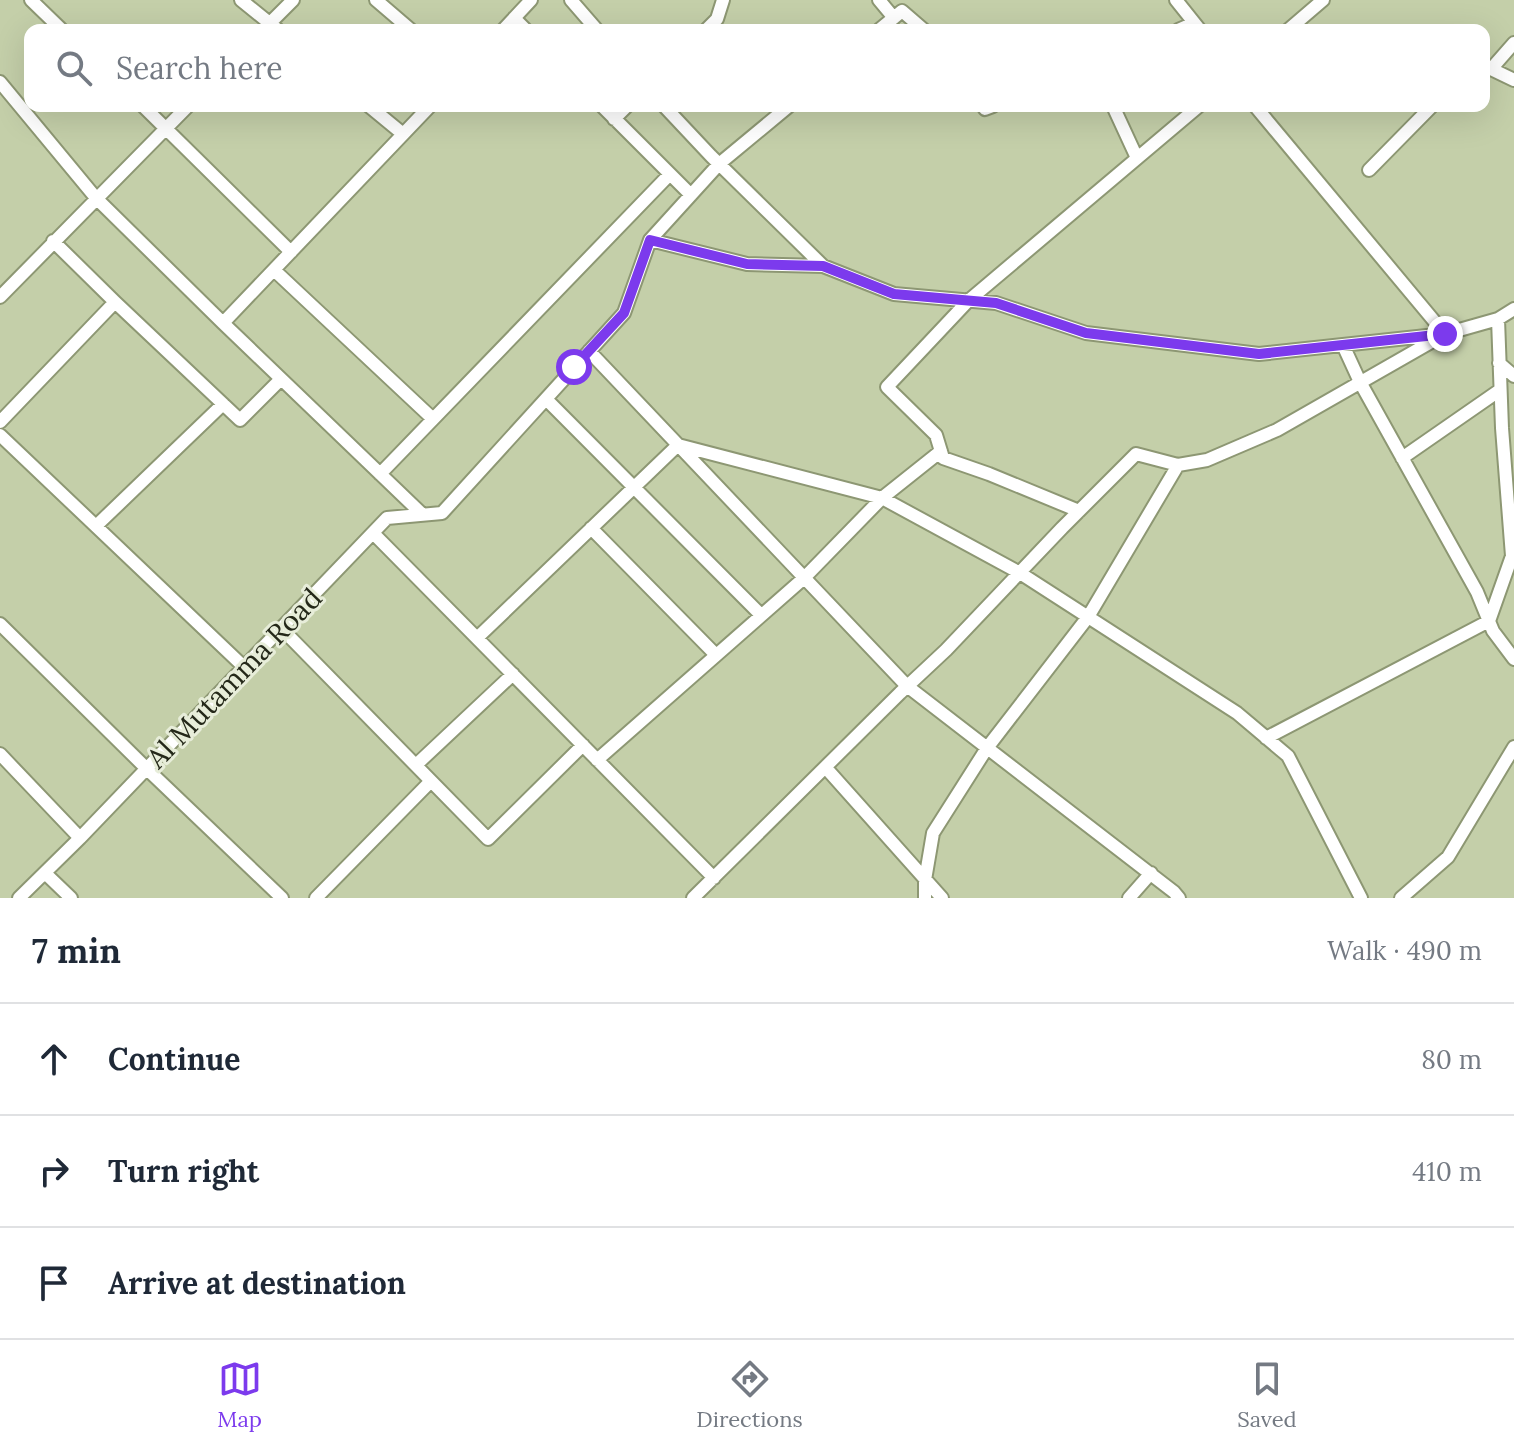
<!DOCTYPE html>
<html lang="en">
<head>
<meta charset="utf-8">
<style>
  body { margin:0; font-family:Lora,serif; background:#f2f2f3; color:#1f2937 }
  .stop { position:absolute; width:24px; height:24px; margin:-18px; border:6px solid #7c3aed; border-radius:50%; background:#fff }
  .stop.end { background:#7c3aed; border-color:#fff; box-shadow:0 2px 8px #0008 }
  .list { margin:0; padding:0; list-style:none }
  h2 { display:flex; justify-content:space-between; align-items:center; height:104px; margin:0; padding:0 32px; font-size:34px }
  h2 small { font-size:26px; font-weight:400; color:#747a83 }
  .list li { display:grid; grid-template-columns:52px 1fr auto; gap:24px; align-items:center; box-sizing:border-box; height:112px; padding:0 32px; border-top:2px solid #e0e1e3 }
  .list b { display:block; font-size:30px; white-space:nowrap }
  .list em { font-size:26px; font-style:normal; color:#747a83 }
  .icon { flex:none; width:44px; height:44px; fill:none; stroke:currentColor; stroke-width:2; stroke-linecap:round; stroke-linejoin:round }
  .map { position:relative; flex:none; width:1514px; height:898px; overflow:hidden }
  .search { position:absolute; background:#fff; box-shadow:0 8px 32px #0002; left:24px; right:24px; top:24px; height:88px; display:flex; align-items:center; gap:20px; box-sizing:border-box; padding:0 28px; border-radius:16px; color:#747a83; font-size:30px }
  .sheet { height:440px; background:#fff }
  nav { display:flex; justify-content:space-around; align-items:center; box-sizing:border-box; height:112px; border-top:2px solid #e0e1e3; background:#fff; font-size:22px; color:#747a83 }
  nav a { display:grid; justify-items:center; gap:4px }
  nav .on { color:#7c3aed }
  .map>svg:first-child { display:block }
</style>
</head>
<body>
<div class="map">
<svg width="1514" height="898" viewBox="0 0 1514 898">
  <rect width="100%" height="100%" fill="#c4cfa9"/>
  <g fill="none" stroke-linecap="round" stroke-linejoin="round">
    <g stroke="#8d9773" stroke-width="16">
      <path id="minor" d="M31,0L62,30
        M241,0L278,30
        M376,0L411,30
        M571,0L597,30
        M879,0L894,18
        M1176,0L1200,30
        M514,18L526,30
        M263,30L293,0
        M503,30L531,0
        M706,30L717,19L723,0
        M879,30L902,11L924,30
        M1178,30L1194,23
        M1288,30L1323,0
        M1487,67L1514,80
        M1492,68L1514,43
        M0,82L96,198L223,323L423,515
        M143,106L291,252
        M369,106L403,134
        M602,106L691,195
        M664,106L711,156L823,266L894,294L996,303L1086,333L1259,354L1445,334L1498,319L1514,309
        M983,106L985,109L993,106
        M1113,106L1137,158
        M614,119L627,106
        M1369,170L1432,106
        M650,240L747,264L823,266
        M53,241L115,302L240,420L281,379
        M274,270L433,419
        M0,297L188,106
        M223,323L430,106
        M1343,345L1360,382L1477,592L1493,631L1514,659
        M589,351L907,686L1174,892L1179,898
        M1499,363L1514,376
        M546,399L761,615
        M0,422L115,302
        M0,435L244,667
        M1402,458L1500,390
        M380,474L670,174
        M1079,511L989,474L943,458L936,435L887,387L968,301L1199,106
        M96,526L223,404
        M591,528L716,655
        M373,533L714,878
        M0,624L147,769L282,898
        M281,628L488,839L583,745
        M477,638L678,445L882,498L1020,573L1237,713L1288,756L1361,898
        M1266,738L1489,621L1512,556L1502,428L1498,319
        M0,754L80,838
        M597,760L804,578L882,498L941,451
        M416,765L513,674
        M826,768L942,898
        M45,873L71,898
        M19,898L80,838L387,518L442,513L624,313L650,240L719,164L789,106
        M316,898L431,781
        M693,898L900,693L946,650L1062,528L1136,454L1178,465L1207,460L1277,430L1445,334L1255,106
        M925,898V880L933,833L987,748L1088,617L1178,465
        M1129,898L1151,873
        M1401,898L1448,857L1514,747"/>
    </g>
    <use href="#minor" stroke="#fff" stroke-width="12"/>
  </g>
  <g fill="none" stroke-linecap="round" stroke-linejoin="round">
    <path stroke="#7c3aed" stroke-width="10" d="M574,367L624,313L650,240L747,264L823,266L894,294L996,303L1086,333L1259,354L1445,334"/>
  </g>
  <g text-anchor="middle" stroke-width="6" stroke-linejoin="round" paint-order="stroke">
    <g font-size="28" fill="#242819" stroke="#e7edd9">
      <text transform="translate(234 678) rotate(-46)" y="10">Al Mutamma Road</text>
    </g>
  </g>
</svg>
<div class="stop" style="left:574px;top:367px"></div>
<div class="stop end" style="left:1445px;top:334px"></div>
<div class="search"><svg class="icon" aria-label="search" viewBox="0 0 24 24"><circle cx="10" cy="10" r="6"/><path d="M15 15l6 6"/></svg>Search here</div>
</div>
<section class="sheet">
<h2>7 min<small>Walk · 490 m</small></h2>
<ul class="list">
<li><svg class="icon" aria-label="ahead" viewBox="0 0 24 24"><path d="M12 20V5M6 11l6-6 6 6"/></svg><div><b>Continue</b></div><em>80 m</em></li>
<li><svg class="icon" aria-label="right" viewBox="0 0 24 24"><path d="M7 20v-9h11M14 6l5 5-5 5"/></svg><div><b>Turn right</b></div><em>410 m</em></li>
<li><svg class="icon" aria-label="arrive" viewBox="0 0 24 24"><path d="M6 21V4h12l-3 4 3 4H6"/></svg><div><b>Arrive at destination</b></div></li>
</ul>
</section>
<nav>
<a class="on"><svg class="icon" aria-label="map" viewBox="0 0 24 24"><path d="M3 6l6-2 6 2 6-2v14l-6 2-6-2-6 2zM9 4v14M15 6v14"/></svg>Map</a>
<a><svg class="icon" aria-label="directions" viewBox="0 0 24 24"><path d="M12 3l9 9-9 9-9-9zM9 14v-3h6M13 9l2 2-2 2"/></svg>Directions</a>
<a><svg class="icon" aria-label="saved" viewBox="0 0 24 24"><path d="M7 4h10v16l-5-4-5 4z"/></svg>Saved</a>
</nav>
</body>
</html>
